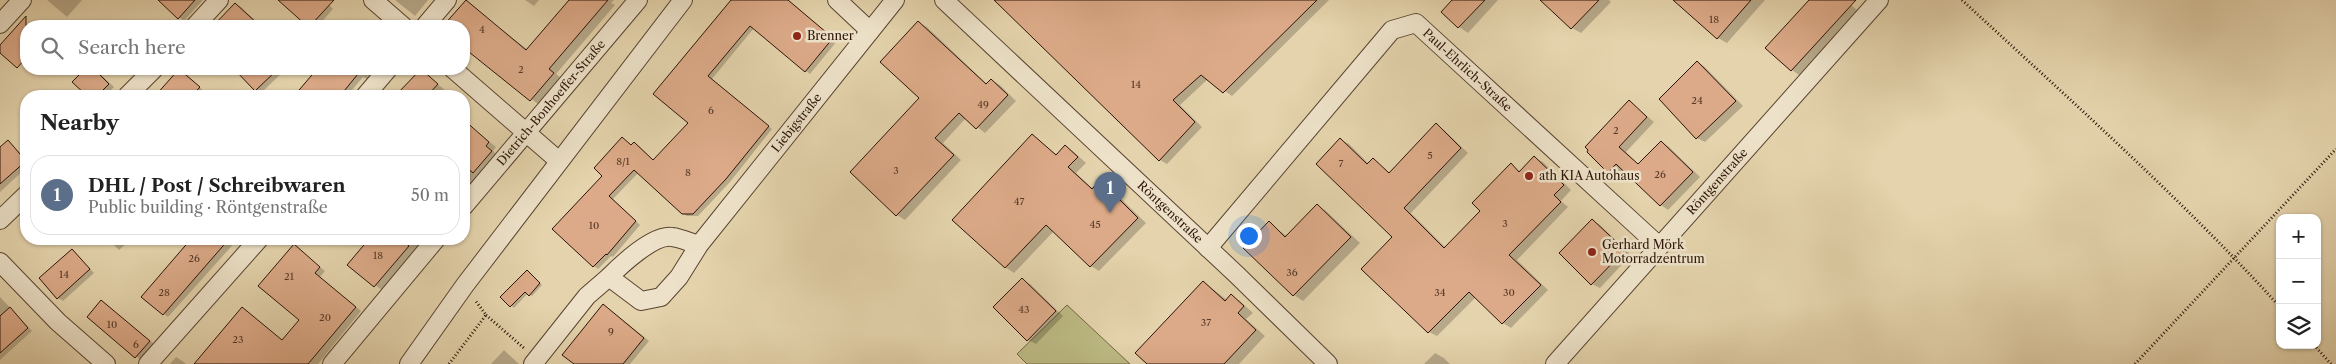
<!DOCTYPE html>
<html lang="en">
<head>
<meta charset="utf-8">
<style>
  body { margin:0; font-family:"Libre Caslon Text",serif; background:#f6f6f6; color:#222 }
  .controls { position:absolute; right:15px; bottom:15px; display:grid; overflow:hidden; border-radius:10px; box-shadow:0 1px 4px #0004 }
  .controls button { width:45px; height:45px; display:grid; place-items:center; padding:0; border:0; border-bottom:1px solid #e0e0e0; background:#fff; color:#222; font:25px sans-serif }
  .you { position:absolute; left:1248px; top:235px; width:18px; height:18px; margin:-12px; border:4px solid #fff; border-radius:50%; background:#1a73e8; box-shadow:0 0 0 8px #1a73e833 }
  .badge { display:grid; place-items:center; width:32px; height:32px; border-radius:50%; background:#8f2418; color:#fff; font-size:16px; font-weight:700 }
  .pin { position:absolute; translate:-50% -41px; filter:drop-shadow(0 1px 2px #0008) }
  .pin::after { content:''; position:absolute; top:26px; width:18px; height:15px; background:inherit; clip-path:polygon(0 0,100% 0,50% 100%) }
  .list { margin:0; padding:0; list-style:none }
  h2 { display:flex; justify-content:space-between; align-items:center; height:65px; margin:0; padding:0 20px; font-size:21px }
  h2 small { font-size:16px; font-weight:400; color:#767676 }
  .list li { display:grid; grid-template-columns:32px 1fr auto; gap:15px; align-items:center; box-sizing:border-box; height:80px; margin:0 10px 10px; padding:0 10px; border:1px solid #e0e0e0; border-radius:20px }
  .list b { display:block; font-size:19px; white-space:nowrap }
  .list p { margin:0; font-size:16px; white-space:nowrap; color:#767676 }
  .list em { font-size:16px; font-style:normal; color:#767676 }
  .icon { flex:none; width:28px; height:28px; fill:none; stroke:currentColor; stroke-width:2; stroke-linecap:round; stroke-linejoin:round }
  .map { position:relative; flex:none; width:2336px; height:364px; overflow:hidden }
  .search { position:absolute; background:#fff; box-shadow:0 1px 4px #0004; left:20px; top:20px; width:450px; height:55px; display:flex; align-items:center; gap:12px; box-sizing:border-box; padding:0 18px; border-radius:20px; color:#767676; font-size:19px }
  .panel { position:absolute; background:#fff; box-shadow:0 1px 4px #0004; left:20px; top:90px; width:450px; height:155px; border-radius:20px }
  .map>svg:first-child { display:block }
</style>
</head>
<body>
<div class="map">
<svg width="2336" height="364" viewBox="0 0 2336 364">
  <rect width="100%" height="100%" fill="#e4d3ac"/>
  <filter id="stains"><feTurbulence type="fractalNoise" baseFrequency=".004" numOctaves="4"/><feColorMatrix values="0 0 0 0 .2 0 0 0 0 .09 0 0 0 0 .02 0 0 0 .5 -.17"/></filter>
  <radialGradient id="worn" r=".72"><stop offset=".6" stop-color="#630" stop-opacity="0"/><stop offset="1" stop-color="#630" stop-opacity=".3"/></radialGradient>
  <path fill="#bcba84" stroke="#746646" d="M1067,305L1130,364H1027L1017,354Z"/>
  <path fill="#0003" d="M47,0H82L67,17Z
    M159,0H203L184,21Z
    M280,0H324L333,9L318,26H309Z
    M395,0H428L415,16Z
    M525,0H539L534,6Z
    M571,0H614L611,3L615,5L556,74L561,78L538,104L464,46V26H445L466,2L528,50Z
    M733,0H788L837,41L810,74L754,28L712,79L772,129L730,182L698,216H687L682,213L639,172L613,199L640,225L613,257L611,256L598,269L594,266L604,176L623,139L632,146L634,143L639,146L654,161L690,123Z
    M1006,0H1329L1232,96L1208,79L1180,105L1202,127L1167,164L1160,160Z
    M1454,0H1498L1468,33L1459,27Z
    M1542,0H1609L1611,2L1581,33L1572,28Z
    M1675,0H1765L1727,43L1718,38Z
    M1811,0H1846L1858,11L1799,75L1792,70Z
    M235,4L241,7L261,26H215Z
    M132,22L137,25L139,26H127Z
    M918,22L927,27L987,84L991,80L1000,85L1016,101L985,133L966,118L943,143L961,160L905,220L897,215L921,98Z
    M1698,62L1705,67L1743,106L1705,142L1697,138Z
    M87,69H95L114,87L105,96H89L74,82Z
    M240,69H286L261,93L238,71Z
    M327,69H378L369,80L363,77L347,96H295L315,72L321,76Z
    M179,70L184,73L209,96H157Z
    M420,70L445,90L439,96H397Z
    M1630,102L1654,122L1626,152L1639,165L1661,142L1669,147L1700,177L1668,210L1661,205L1623,169L1617,176L1609,172Z
    M465,122L496,147L493,151L499,157L464,194Z
    M1436,125L1444,130L1468,153L1411,213L1446,248L1482,211L1511,165L1521,172L1535,158L1543,162L1571,190L1561,201L1568,207L1517,260L1548,290L1511,328L1503,323L1476,297L1437,336L1429,332L1394,237L1341,140L1349,144L1369,164L1373,159L1390,173Z
    M1033,136L1057,155L1066,147L1074,152L1086,163L1076,173L1093,189L1100,182L1109,187L1146,223L1099,271L1091,266L1054,231L1014,273L1005,267Z
    M8,141L26,159V168L0,192V148Z
    M1317,205L1326,211L1360,243L1303,301L1294,295L1245,248L1269,223L1287,236Z
    M1592,220L1600,225L1631,255L1600,288L1592,284Z
    M108,239H132L119,250Z
    M193,239H238L168,317L143,297Z
    M370,239H426L383,291L349,265Z
    M294,246L325,271L320,277L361,311L318,364H196L243,308L283,341L300,320Z
    M72,250L94,273L63,301L58,298Z
    M530,273L542,285L532,296L528,293L514,308L502,297Z
    M1022,280L1030,284L1063,316L1036,344L1028,340Z
    M1204,282L1227,300L1231,296L1240,301L1253,313L1246,319L1265,336L1239,364H1148Z
    M0,297L32,331L0,360Z
    M106,305L154,344L141,360L88,317Z
    M609,309L649,341L630,364H576Z
    M504,350L506,352L519,364H491Z
    M1435,353L1444,358L1450,364H1424Z
    M176,357L181,360L186,364H170Z"/>
  <path fill="#dcaa88" stroke="#2b1308" d="M158,0H195L178,19Z
    M278,0H334L310,26H307Z
    M466,0L526,50L569,0H608L549,69L554,73L530,101L464,48V26H443Z
    M731,0H788L833,38L805,72L750,26L708,76L769,126L726,179L693,214H682L634,170L609,196L636,221L607,255L606,254L593,267L552,229L602,176L594,168L622,137L631,145L634,142L653,160L688,123L653,94Z
    M994,0H1317L1223,93L1201,75L1173,100L1195,122L1159,161Z
    M1452,0H1485L1458,28L1441,12Z
    M1540,0H1599L1571,29Z
    M1673,0H1751L1717,39Z
    M1809,0H1856L1791,71L1765,48Z
    M235,3L260,26H213Z
    M26,16V58L17,68L0,53V45Z
    M918,21L986,84L991,79L1008,95L976,129L959,113L935,138L954,155L896,216L850,172L919,98L880,62Z
    M1697,61L1736,101L1696,139L1659,99Z
    M85,69H94L109,84L97,96H87L72,82Z
    M179,69L200,87L192,96H155Z
    M234,69H278L255,91Z
    M317,69H362L340,96H294Z
    M421,69L438,84L427,96H395Z
    M1629,100L1647,117L1619,147L1638,164L1661,141L1693,172L1660,206L1616,164L1608,173L1587,152L1588,150L1585,147Z
    M464,120L489,142L486,146L492,151L473,173L464,165Z
    M1436,123L1461,148L1404,208L1444,248L1480,211L1472,203L1511,163L1519,172L1534,156L1564,185L1554,195L1561,202L1509,255L1541,285L1502,324L1469,292L1428,333L1361,269L1392,237L1316,164L1340,138L1367,164L1373,158L1389,173Z
    M1032,134L1056,155L1065,145L1078,157L1068,167L1092,189L1100,180L1138,218L1090,267L1046,225L1005,268L952,220Z
    M8,140L26,161L0,184V147Z
    M1317,204L1351,237L1293,296L1243,248L1269,221L1285,237Z
    M1592,219L1625,250L1591,285L1559,253Z
    M191,239H229L163,315L141,297Z
    M369,239H401L409,246L374,287L347,265Z
    M294,244L320,267L315,273L356,307L308,364H194L242,307L282,340L299,320L258,286Z
    M72,249L90,269L57,299L39,278Z
    M527,270L540,283L529,296L525,292L510,307L500,297Z
    M1022,278L1056,311L1027,341L993,307Z
    M1203,281L1225,301L1231,294L1244,306L1238,313L1256,330L1224,364H1147L1135,353Z
    M101,300L150,341L135,358L87,317Z
    M603,304L644,338L623,364H574L562,355Z
    M10,307L28,328L0,353V316Z"/>
  <g fill="none" stroke-linecap="round" stroke-linejoin="round">
    <g stroke="#594331" stroke-width="20">
      <g id="minor">
        <path d="M373,0L403,26"/>
        <path d="M837,0L870,31"/>
        <path id="s1" d="M944,0L1237,275L1328,364"/>
        <path d="M0,24L22,0"/>
        <path d="M195,26L219,0"/>
        <path d="M425,26L447,0"/>
        <path d="M453,69L559,161"/>
        <path d="M127,96L154,69"/>
        <path d="M365,96L388,69"/>
        <path id="s2" d="M464,206L638,0"/>
        <path d="M0,220L26,195"/>
        <path id="s3" d="M699,245C691,243 681,238 672,237C654,234 621,265 609,277L641,301L661,297L679,277L699,245L895,0"/>
        <path id="s4" d="M1208,248L1392,30L1416,23L1659,246"/>
        <path d="M0,262L58,322L106,364"/>
        <path d="M148,364L259,239"/>
        <path d="M332,364L436,239"/>
        <path d="M409,364L465,285L683,0"/>
        <path d="M533,364L587,296L609,277"/>
        <path id="s5" d="M1555,364L1879,0"/>
      </g>
    </g>
    <path stroke="#2b1308" stroke-width="3" stroke-dasharray="1 2.5" stroke-linecap="butt" d="M1962,0C2070,100 2181,198 2280,307
      M486,315L525,349
      M2314,345L2331,364
      M449,364L486,315L475,300
      M2135,364L2336,149"/>
    <use href="#minor" stroke="#ede2c9" stroke-width="18"/>
  </g>
  <g fill="#8f2418" stroke="#ede2c9" stroke-width="2">
    <circle cx="797" cy="36" r="5"/>
    <circle cx="1529" cy="176" r="5"/>
    <circle cx="1592" cy="252" r="5"/>
  </g>
  <g text-anchor="middle" stroke-width="5" stroke-linejoin="round" paint-order="stroke">
    <g font-size="10" fill="#573928">
      <text x="1714" y="23">18</text>
      <text x="482" y="33">4</text>
      <text x="521" y="73">2</text>
      <text x="1136" y="88">14</text>
      <text x="1697" y="104">24</text>
      <text x="983" y="108">49</text>
      <text x="711" y="114">6</text>
      <text x="1616" y="134">2</text>
      <text x="1430" y="159">5</text>
      <text x="623" y="165">8/1</text>
      <text x="1341" y="167">7</text>
      <text x="896" y="174">3</text>
      <text x="688" y="176">8</text>
      <text x="1660" y="178">26</text>
      <text x="1019" y="205">47</text>
      <text x="1505" y="227">3</text>
      <text x="1095" y="228">45</text>
      <text x="594" y="229">10</text>
      <text x="378" y="259">18</text>
      <text x="194" y="262">26</text>
      <text x="1292" y="276">36</text>
      <text x="64" y="278">14</text>
      <text x="289" y="280">21</text>
      <text x="164" y="296">28</text>
      <text x="1440" y="296">34</text>
      <text x="1509" y="296">30</text>
      <text x="1024" y="313">43</text>
      <text x="325" y="321">20</text>
      <text x="1206" y="326">37</text>
      <text x="112" y="328">10</text>
      <text x="611" y="335">9</text>
      <text x="238" y="343">23</text>
      <text x="136" y="348">6</text>
    </g>
    <g font-size="12" fill="#2b1308" stroke="#ede2c9" text-anchor="start">
      <text x="807" y="40">Brenner</text>
      <text x="1539" y="180">ath KIA Autohaus</text>
      <text x="1602" y="249">Gerhard Mörk<tspan x="1602" dy="14">Motorradzentrum</tspan></text>
    </g>
    <g font-size="12" fill="#2b1308" stroke="#ede2c9">
      <text dy="4" stroke="none"><textPath href="#s4" startOffset="380">Paul-Ehrlich-Straße</textPath></text>
      <text dy="4" stroke="none"><textPath href="#s2" startOffset="135">Dietrich-Bonhoeffer-Straße</textPath></text>
      <text dy="4" stroke="none"><textPath href="#s3" startOffset="386">Liebigstraße</textPath></text>
      <text dy="4" stroke="none"><textPath href="#s5" startOffset="244">Röntgenstraße</textPath></text>
      <text dy="4" stroke="none"><textPath href="#s1" startOffset="310">Röntgenstraße</textPath></text>
    </g>
  </g>
  <rect width="100%" height="100%" filter="url(#stains)"/>
  <rect width="100%" height="100%" fill="url(#worn)"/>
</svg>
<div class="controls">
<button>+</button>
<button>−</button>
<button><svg class="icon" aria-label="layers" viewBox="0 0 24 24"><path d="M12 4l9 5-9 5-9-5zM3 14l9 5 9-5"/></svg></button>
</div>
<div class="you"></div>
<div class="pin badge" style="left:1110px;top:213px;background:#5c6f8a">1</div>
<div class="search"><svg class="icon" aria-label="search" viewBox="0 0 24 24"><circle cx="10" cy="10" r="6"/><path d="M15 15l6 6"/></svg>Search here</div>
<section class="panel">
<h2>Nearby<small></small></h2>
<ul class="list">
<li><span class="badge" style="background:#5c6f8a">1</span><div><b>DHL / Post / Schreibwaren</b><p>Public building · Röntgenstraße</p></div><em>50 m</em></li>
</ul>
</section>
</div>
</body>
</html>
